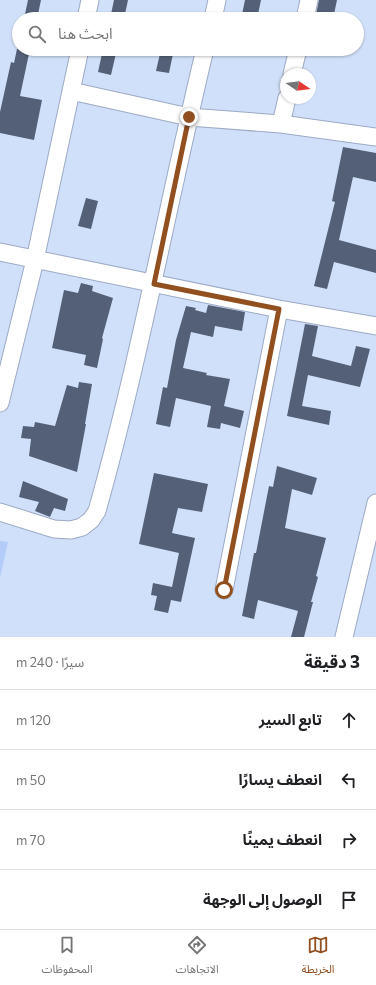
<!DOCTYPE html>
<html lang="ar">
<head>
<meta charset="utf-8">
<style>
  body { margin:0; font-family:Commissioner,"Noto Sans Arabic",sans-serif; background:#f6f6f6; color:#202124; direction:rtl }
  .compass { position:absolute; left:280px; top:68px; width:36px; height:36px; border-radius:50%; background:#fff; box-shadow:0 1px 3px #0004; rotate:103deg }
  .stop { position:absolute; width:12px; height:12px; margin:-9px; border:3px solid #924f20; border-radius:50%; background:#fff }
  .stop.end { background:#924f20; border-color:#fff; box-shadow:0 1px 4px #0008 }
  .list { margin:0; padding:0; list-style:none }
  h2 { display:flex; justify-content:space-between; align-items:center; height:52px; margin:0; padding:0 16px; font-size:17px }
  h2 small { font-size:13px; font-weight:400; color:#757577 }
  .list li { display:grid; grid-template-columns:26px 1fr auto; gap:12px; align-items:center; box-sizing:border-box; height:60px; padding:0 16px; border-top:1px solid #e0e0e0 }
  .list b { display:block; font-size:15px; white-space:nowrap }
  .list em { font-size:13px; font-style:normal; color:#757577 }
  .icon { flex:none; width:22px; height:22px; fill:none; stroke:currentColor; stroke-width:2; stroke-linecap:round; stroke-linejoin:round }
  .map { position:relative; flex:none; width:376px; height:637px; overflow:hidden; direction:ltr }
  .search { position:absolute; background:#fff; box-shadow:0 1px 3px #0004; left:12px; right:12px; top:12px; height:44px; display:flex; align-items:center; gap:10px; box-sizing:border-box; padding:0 14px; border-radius:22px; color:#757577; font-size:15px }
  .sheet { height:292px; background:#fff }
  nav { display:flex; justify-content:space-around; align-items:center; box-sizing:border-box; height:56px; border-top:1px solid #e0e0e0; background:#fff; font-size:11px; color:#757577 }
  nav a { display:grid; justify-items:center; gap:2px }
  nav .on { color:#924f20 }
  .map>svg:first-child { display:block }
</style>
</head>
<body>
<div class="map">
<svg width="376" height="637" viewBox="0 0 376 637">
  <rect width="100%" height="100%" fill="#d1e0fa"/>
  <path fill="#b3ccf9" d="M0,541L8,542L0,578Z"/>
  <path fill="#536077" d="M28,0H41L37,19H24Z
    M114,0H128L124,19H110Z
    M245,0H261L257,19H241Z
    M319,0H337L333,19H315Z
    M17,49H30L20,96L42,100L34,140L0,133V112L11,62L14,63Z
    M103,49H117L111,75L98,72Z
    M161,49H174L169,73L156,71Z
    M343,147L376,153V182L353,177L339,240L376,250V273L334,262L327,289L314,286L335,202L332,201Z
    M86,198L98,201L91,229L78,226Z
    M81,283L93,286L92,291L113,298L102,338L103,339L97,368L84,365L86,355L52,348L64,290L78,293Z
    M208,305L245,312L242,331L215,326L213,337L191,332L183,368L207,373L206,375L230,379L224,406L244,411L240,428L221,423L220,429L207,427L211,406L176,398L170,427L156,424L163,387L167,388L176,340L186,306L196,308L195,310L206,313Z
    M305,324L318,326L312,356L351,366L356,346L370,349L360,387L308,375L302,406L331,411L329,425L287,416Z
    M79,382L92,384L85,424H86L77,472L29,456L31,439L21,438L23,426L34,427L35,422L55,426L67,385L78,388Z
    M277,466L317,478L312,495L292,489L285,528L326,538L316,576L318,577L311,602H313L304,637H291L298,611L258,600L254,619L242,616L254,553H256L269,486L273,487Z
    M154,473L208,484L202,512L178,508L172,533L195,538L181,602L171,600L168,613L154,610L157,596L151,595L153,583L172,587L179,553L139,544Z
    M23,481L68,499L65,511L54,508L50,517L35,511L39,502L19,497Z"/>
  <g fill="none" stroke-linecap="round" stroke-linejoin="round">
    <g stroke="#9caac4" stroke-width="19">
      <path id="street" d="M86,19L90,0
        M213,19L217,0
        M305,19L309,0
        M292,74L298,49
        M71,91L189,117L281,124L376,137
        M281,124L287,98
        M0,252L279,309L376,326
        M0,403L35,260L80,49
        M0,512L54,529L71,530L82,527L91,520L97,511C140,358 168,203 205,49
        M224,590L279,309
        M344,637L376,503"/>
    </g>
    <use href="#street" stroke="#fff" stroke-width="17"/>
  </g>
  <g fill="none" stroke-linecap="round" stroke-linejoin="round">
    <path stroke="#924f20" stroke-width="5" d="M189,117L154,284L279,309L224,590"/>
  </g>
</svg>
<svg class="compass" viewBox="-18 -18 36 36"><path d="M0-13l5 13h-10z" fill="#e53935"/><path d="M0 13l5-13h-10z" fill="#757577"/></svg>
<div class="stop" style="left:224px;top:590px"></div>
<div class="stop end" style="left:189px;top:117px"></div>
<div class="search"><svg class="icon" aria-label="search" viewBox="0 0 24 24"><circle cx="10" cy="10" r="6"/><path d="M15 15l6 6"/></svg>ابحث هنا</div>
</div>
<section class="sheet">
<h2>3 دقيقة<small>سيرًا · 240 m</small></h2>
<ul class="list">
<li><svg class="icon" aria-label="ahead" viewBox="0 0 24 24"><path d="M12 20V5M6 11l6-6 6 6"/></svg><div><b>تابع السير</b></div><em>120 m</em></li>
<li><svg class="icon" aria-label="left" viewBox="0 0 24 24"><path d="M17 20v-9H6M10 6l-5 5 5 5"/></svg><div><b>انعطف يسارًا</b></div><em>50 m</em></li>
<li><svg class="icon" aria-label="right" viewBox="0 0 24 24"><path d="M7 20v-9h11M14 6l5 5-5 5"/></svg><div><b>انعطف يمينًا</b></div><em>70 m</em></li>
<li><svg class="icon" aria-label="arrive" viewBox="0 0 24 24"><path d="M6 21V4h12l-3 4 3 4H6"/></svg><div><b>الوصول إلى الوجهة</b></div></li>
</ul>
</section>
<nav>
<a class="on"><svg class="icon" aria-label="map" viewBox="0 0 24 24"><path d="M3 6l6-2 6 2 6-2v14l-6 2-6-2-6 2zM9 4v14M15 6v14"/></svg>الخريطة</a>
<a><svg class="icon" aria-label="directions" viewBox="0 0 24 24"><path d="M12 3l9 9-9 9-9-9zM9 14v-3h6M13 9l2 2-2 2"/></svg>الاتجاهات</a>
<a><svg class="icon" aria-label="saved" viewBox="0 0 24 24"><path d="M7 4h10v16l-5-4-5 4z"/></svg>المحفوظات</a>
</nav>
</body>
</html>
